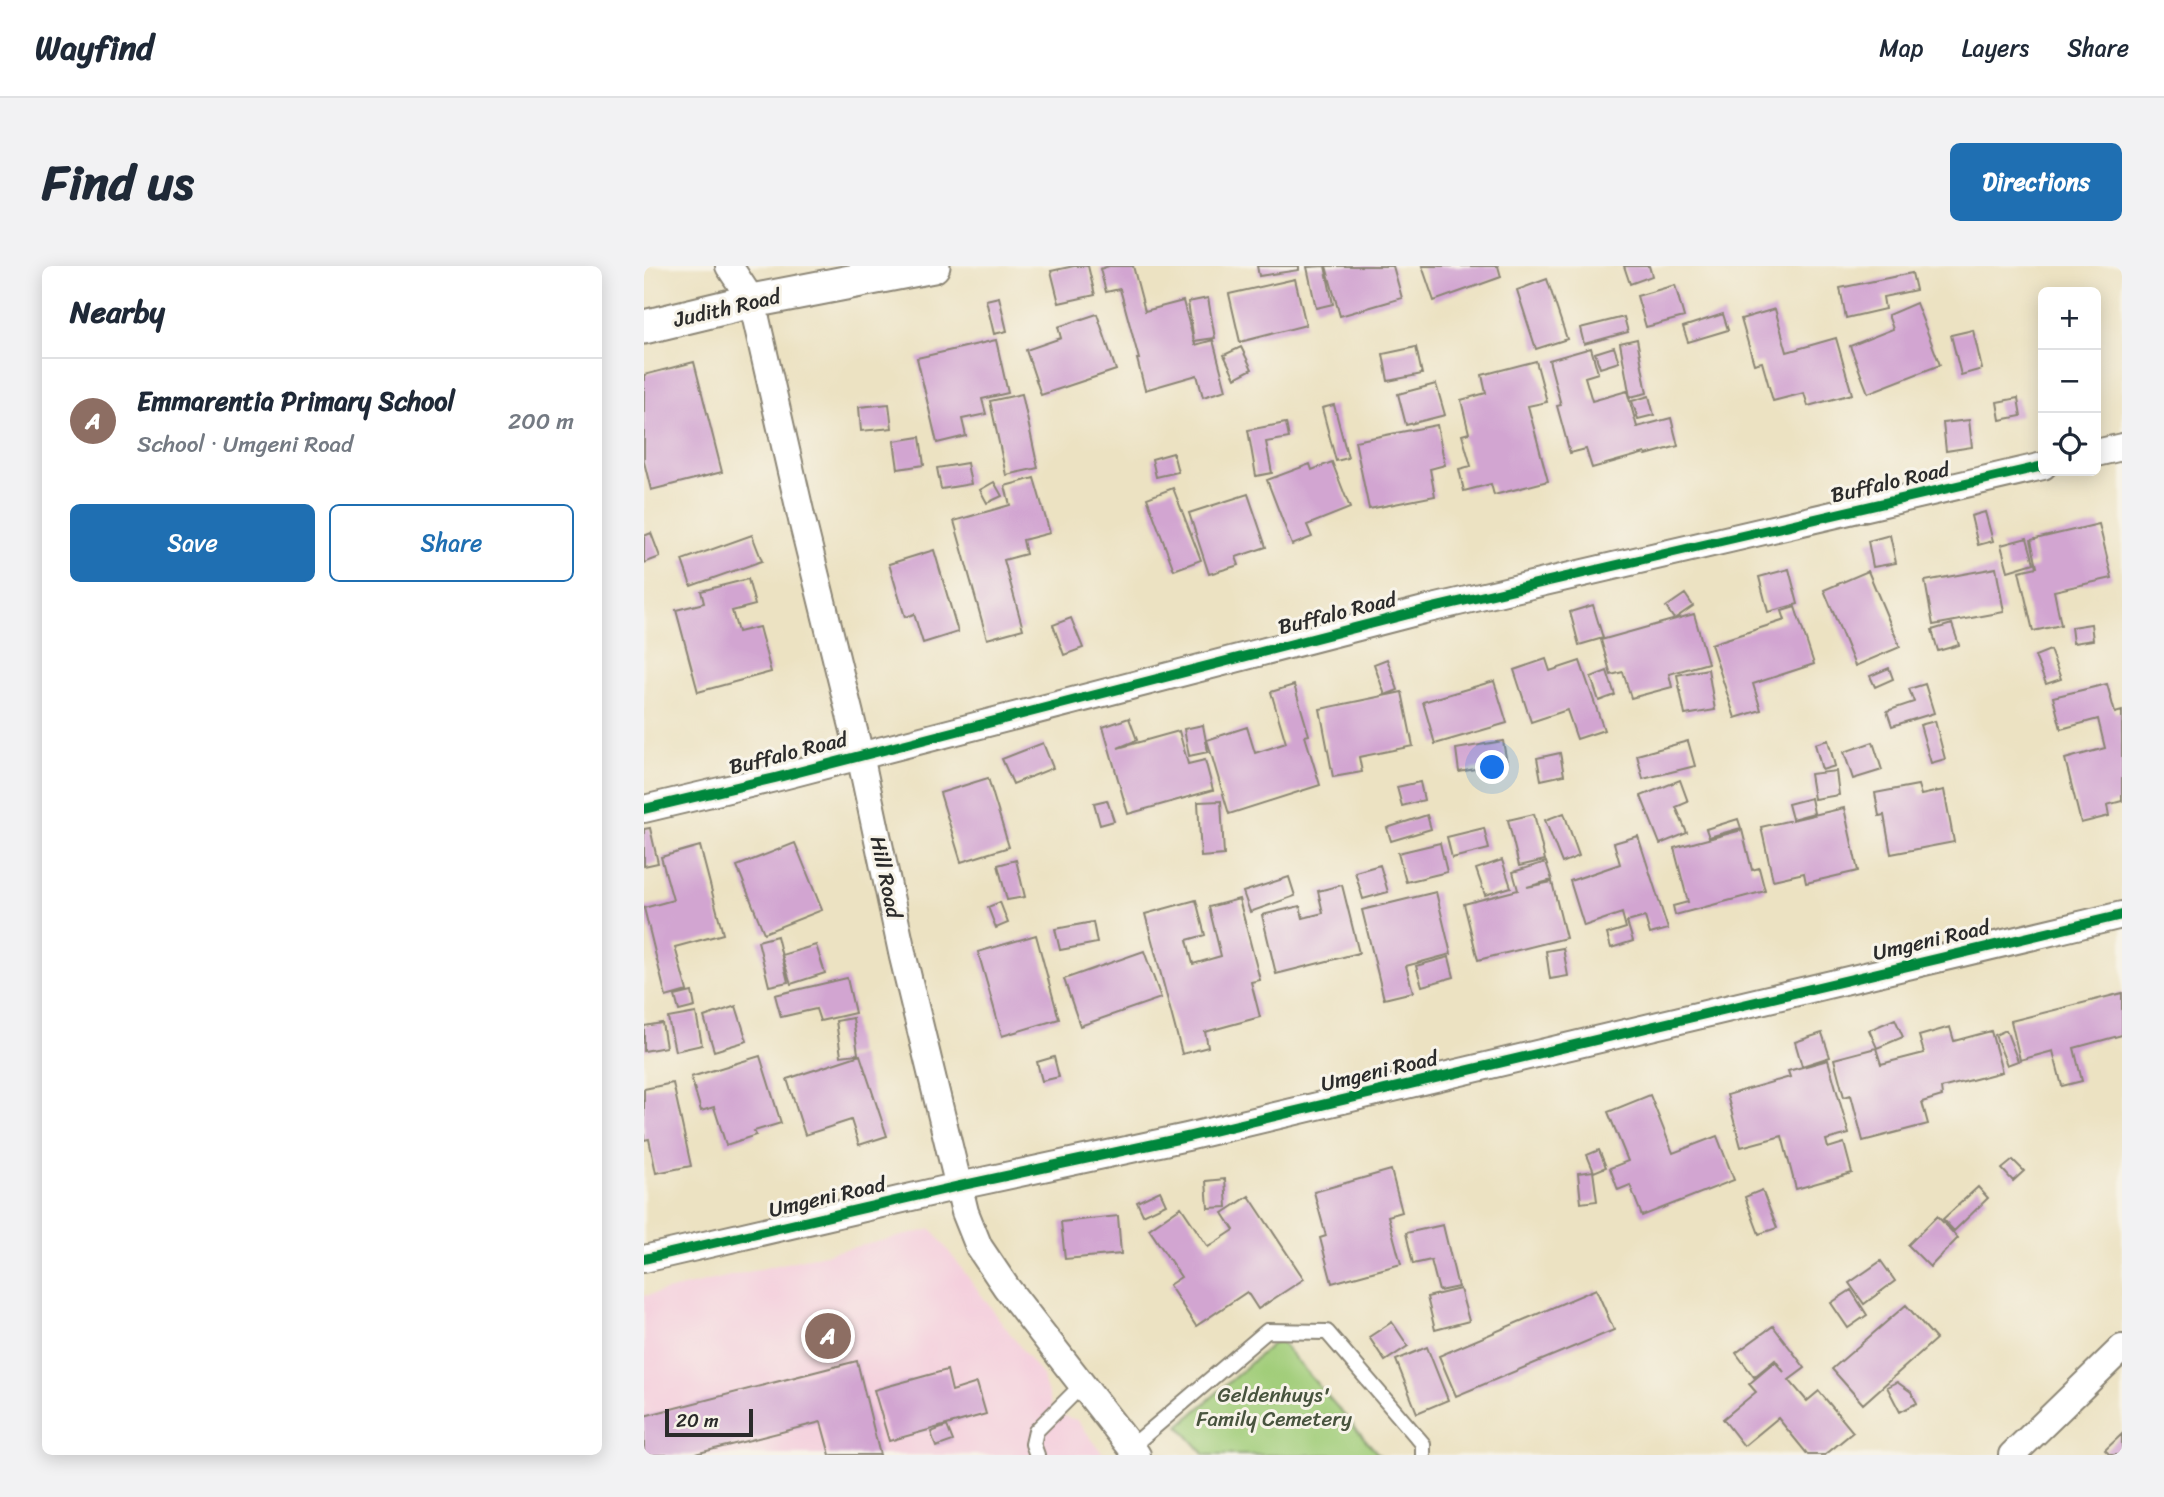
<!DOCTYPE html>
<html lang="en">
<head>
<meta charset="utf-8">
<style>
  body { margin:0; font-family:Sriracha,sans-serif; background:#f2f2f3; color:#1f2937 }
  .controls { position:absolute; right:21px; top:21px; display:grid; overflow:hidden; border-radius:10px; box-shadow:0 4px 18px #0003 }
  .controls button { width:63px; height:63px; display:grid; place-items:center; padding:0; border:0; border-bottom:2px solid #e0e1e3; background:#fff; color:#1f2937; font:35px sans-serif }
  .scale { position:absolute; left:21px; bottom:18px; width:88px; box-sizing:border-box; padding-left:7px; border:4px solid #2b2b2b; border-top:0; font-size:19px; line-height:24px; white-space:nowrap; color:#2b2b2b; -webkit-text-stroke:5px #f7f3e8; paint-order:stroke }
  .you { position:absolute; left:849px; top:502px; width:24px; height:24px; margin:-18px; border:5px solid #fff; border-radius:50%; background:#1a73e8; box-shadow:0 0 0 10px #1a73e833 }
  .badge { display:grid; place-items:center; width:46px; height:46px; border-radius:50%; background:#1f6fb2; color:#fff; font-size:23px; font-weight:700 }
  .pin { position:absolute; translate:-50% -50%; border:4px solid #fff; box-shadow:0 2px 7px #0006 }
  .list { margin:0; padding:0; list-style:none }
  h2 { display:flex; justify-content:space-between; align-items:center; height:91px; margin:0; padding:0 28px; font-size:30px }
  h2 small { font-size:23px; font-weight:400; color:#747a83 }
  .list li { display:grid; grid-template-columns:46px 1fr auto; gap:21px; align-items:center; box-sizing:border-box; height:126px; padding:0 28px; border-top:2px solid #e0e1e3 }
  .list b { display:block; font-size:26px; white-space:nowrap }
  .list p { margin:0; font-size:23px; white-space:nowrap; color:#747a83 }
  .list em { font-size:23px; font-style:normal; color:#747a83 }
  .actions { display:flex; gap:14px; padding:21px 28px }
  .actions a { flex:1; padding:16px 0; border:2px solid #1f6fb2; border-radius:10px; text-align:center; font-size:24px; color:#1f6fb2 }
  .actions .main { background:#1f6fb2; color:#fff }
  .icon { flex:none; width:38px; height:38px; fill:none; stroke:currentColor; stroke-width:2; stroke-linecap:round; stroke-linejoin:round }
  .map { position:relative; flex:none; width:1478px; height:1189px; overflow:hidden; border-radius:10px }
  header { display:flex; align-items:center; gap:42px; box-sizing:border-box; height:98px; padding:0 35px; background:#fff; border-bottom:2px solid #e0e1e3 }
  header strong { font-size:33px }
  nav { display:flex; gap:38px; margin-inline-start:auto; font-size:24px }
  .intro { display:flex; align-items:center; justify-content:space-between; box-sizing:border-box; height:168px; padding:0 42px }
  h1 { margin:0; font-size:49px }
  .button { padding:18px 32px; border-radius:10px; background:#1f6fb2; color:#fff; font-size:24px; font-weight:700 }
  main { display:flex; gap:42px; padding:0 42px }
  aside { flex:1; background:#fff; border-radius:10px; box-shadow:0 4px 18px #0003 }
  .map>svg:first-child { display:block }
</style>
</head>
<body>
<header>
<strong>Wayfind</strong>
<nav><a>Map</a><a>Layers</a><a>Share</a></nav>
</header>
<div class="intro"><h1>Find us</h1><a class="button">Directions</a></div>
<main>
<aside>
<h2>Nearby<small></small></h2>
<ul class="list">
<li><span class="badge" style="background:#8d6e63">A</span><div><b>Emmarentia Primary School</b><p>School · Umgeni Road</p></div><em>200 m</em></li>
</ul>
<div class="actions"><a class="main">Save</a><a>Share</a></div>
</aside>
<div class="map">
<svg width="1478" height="1189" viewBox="0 0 1478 1189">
  <rect width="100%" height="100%" fill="#f7f3e8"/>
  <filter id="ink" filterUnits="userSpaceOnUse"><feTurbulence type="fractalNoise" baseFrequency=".0143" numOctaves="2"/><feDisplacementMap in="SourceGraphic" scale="14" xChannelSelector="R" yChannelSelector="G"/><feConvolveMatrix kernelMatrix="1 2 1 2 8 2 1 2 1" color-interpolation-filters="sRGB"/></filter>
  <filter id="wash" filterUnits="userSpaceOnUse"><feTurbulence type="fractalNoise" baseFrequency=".00686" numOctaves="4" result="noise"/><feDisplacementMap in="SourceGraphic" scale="28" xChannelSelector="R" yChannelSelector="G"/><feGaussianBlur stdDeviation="1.57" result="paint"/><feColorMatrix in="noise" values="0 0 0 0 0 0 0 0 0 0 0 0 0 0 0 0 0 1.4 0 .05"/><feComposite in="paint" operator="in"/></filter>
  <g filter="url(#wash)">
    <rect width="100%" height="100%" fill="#ece2c2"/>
    <path fill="#f4cfdd" d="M288,963L398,1110L410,1147L433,1154L460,1189H0V1030Z"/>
    <path fill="#a1cd79" stroke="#667c52" stroke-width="2" d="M634,1073L735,1189H561L535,1160Z"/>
    <g id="blocks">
      <path fill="#d2a5d1" d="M430,0H444L451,29L415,37L407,5Z
        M465,0H489L501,45L539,35L551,79L569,74L582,124L559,131L553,109L501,124L493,93H495L476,23L462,26L456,3Z
        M613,0H655V4L615,10Z
        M681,0L689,38L672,42L663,1Z
        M682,0H749L758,32L696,50Z
        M778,0H854L857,11L790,35Z
        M980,0H1005L1008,10L986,18Z
        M1268,7L1272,24L1239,31L1241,43L1202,52L1196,22Z
        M651,13L662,59L596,76L585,28Z
        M903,13L923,73L892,83L873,24Z
        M1031,19L1040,51L1002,61L993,30Z
        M355,31L363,65L350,68L342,34Z
        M564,32L571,72L550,75L544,36Z
        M1272,37L1296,99L1224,127L1206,80L1249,63L1244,49Z
        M1131,43L1143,86L1192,72L1208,128L1164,140L1160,127L1129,135L1118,96L1110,98L1097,53Z
        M453,48L472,104L397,129L382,84L417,72L414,61Z
        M1079,48L1084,64L1044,76L1039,61Z
        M980,51L984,66L940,78L936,62Z
        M1329,64L1338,103L1317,109L1307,69Z
        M993,73L1003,127L986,131L976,77Z
        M352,74L364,127L338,133L342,148L318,153L322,170L293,177L273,92Z
        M597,81L608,103L591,112L580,89Z
        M772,81L778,108L744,115L739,88Z
        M970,81L975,96L956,102L951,87Z
        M947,82L954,107L941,111L948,135L983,125L993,161L1027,152L1034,180L1002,189L1001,187L948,202L942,183L926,187L913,140L917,139L905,94Z
        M892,95L903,136L884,140L904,215L850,229L847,218L820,225L815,203L827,200L818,169L825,167L817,134L842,127L838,109Z
        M50,96L78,206L7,224L0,196V109Z
        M792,118L801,149L762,159L754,128Z
        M378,128L394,202L362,209L346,135Z
        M1005,130L1010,149L994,153L988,135Z
        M1374,132L1377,150L1356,154L1353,136Z
        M245,138L248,162L217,165L215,141Z
        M690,139L704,192L692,195L678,142Z
        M1325,154L1328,181L1302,185L1299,157Z
        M642,157L645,172L622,176L628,207L612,210L604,164Z
        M793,159L801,199L786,203L791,230L725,243L711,175Z
        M276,171L280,199L254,203L250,175Z
        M529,187L534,206L512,211L508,193Z
        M688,196L706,242L663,259L668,271L648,279L623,214L666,198L668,204Z
        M323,197L327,218L297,223L293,202Z
        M390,212L406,267L379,274L382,288L360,294L379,363L343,373L310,255L366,239L361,220Z
        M350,216L358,230L343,237L336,224Z
        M529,222L557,294L530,304L503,232Z
        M604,228L622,281L592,291L595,299L565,308L545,247Z
        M1341,246L1349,275L1334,279L1327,250Z
        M1455,258L1468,312L1410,325L1417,359L1389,365L1375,305L1393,301L1387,274Z
        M7,267L16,291L0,297V270Z
        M108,269L118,295L47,320L38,294Z
        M1246,269L1252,297L1229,301L1224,275Z
        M1383,272L1390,297L1364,305L1357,279Z
        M290,284L314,366L279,377L270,348L261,351L245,298Z
        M1352,302L1360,346L1289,359L1281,315Z
        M1145,303L1154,338L1124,346L1115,311Z
        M1224,305L1256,381L1211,400L1180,324Z
        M104,313L111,339L88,345L94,366L115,361L127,406L54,426L32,344L60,337L57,325Z
        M1041,328L1049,340L1030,353L1022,341Z
        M949,339L959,372L935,379L926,346Z
        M1151,341L1170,398L1109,418L1117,444L1091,452L1067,378L1141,354L1138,345Z
        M1050,348L1064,397L1025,408L1028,421L987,432L979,406L967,409L957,374Z
        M427,352L439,382L420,389L409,359Z
        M1308,358L1315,379L1294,385L1288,364Z
        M1447,358L1449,374L1429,377L1427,361Z
        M1406,384L1417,413L1402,418L1391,390Z
        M743,393L754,424L741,429L730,398Z
        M902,393L906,405L936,395L960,464L933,473L923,444L887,456L870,404Z
        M1245,402L1249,413L1231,421L1226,410Z
        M1064,403L1071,444L1041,449L1033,409Z
        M963,405L971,429L955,435L947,411Z
        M850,415L863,457L791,478L779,436Z
        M1281,418L1290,447L1248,460L1243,445L1270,436L1265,423Z
        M1463,418L1471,447L1478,445V535L1463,539L1465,550L1437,557L1421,493L1461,482L1454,453L1417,463L1409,431Z
        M650,419L665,469L661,470L676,519L585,548L563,474L603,461L611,487L642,477L627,426Z
        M758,426L769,480L715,491L718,506L689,511L676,443Z
        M485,452L493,474L474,482L535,465L544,498L561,494L569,524L484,548L459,461Z
        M1291,455L1301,493L1287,497L1276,459Z
        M559,459L564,486L545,490L540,463Z
        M1184,474L1191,500L1178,504L1171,478Z
        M859,475L863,497L815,506L812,483Z
        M1044,475L1051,500L999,513L993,489Z
        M1229,476L1238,504L1209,513L1200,486Z
        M399,477L409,502L369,518L358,493Z
        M916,487L920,509L897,514L893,492Z
        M1192,505L1195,529L1170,533L1166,508Z
        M344,512L365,581L317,596L296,527Z
        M1036,514L1044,536L1032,541L1043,567L1016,578L997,530Z
        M776,516L780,534L758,540L753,521Z
        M1274,519L1277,529L1300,524L1310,576L1247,588L1240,549L1235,550L1231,527Z
        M1167,532L1170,547L1148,553L1144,538Z
        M463,534L470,555L456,559L450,537Z
        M577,535L580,589L557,591L554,536Z
        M1200,542L1214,605L1162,617L1160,607L1129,614L1117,561Z
        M920,547L935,590L918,597L901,554Z
        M890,548L901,594L875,600L864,554Z
        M783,549L787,563L747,575L743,562Z
        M1094,553L1097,562L1065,571L1062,563Z
        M6,562L14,597L0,600V563Z
        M840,562L845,583L808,592L803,571Z
        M1098,564L1108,604L1115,602L1121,625L1031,649L1029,640L1044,636L1030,582Z
        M994,570L1024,663L1006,668L1001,651L983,656L989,675L967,682L963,668L982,662L978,647L940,660L926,615L976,598L970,577Z
        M151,577L178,644L120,667L93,600Z
        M796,577L803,606L762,616L754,587Z
        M56,580L79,668L31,681L43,725L22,731L0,642L29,634L17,591Z
        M372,594L381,631L363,634L354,599Z
        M858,594L867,621L841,629L832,603Z
        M902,596L908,614L883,621L908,616L922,672L834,694L820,638L874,624L869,606Z
        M736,599L744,626L719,633L711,606Z
        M645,611L651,630L606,646L599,626Z
        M698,619L715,687L632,708L618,649L656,640L659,652L679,647L674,625Z
        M792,626L807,688L762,700L769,726L740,733L718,644Z
        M595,633L616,714L607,716L616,751L561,766L564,781L538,788L501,648L552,634L561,669L543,674L549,698L577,690L565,641Z
        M356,636L364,657L352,662L344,641Z
        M449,656L453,677L416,684L411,663Z
        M392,669L415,753L358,770L334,686Z
        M133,670L144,716L125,720L114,675Z
        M172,679L181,707L147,718L138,689Z
        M919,682L924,710L906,713L902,685Z
        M500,685L517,732L436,760L420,713Z
        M805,691L810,711L778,720L772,700Z
        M203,712L211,747L176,755L172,743L137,751L131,729Z
        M48,726L51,741L35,745L31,730Z
        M1478,727V769L1430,782L1438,815L1418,820L1409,785L1376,794L1367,755Z
        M92,740L103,775L70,785L60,751Z
        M52,747L58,779L31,785L24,752Z
        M209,752L214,788L197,790L192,755Z
        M1251,753L1259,771L1233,782L1225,764Z
        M18,757L22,781L0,785V760Z
        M1306,761L1310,775L1347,765L1358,806L1297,822L1298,830L1278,836L1284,858L1219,875L1207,829L1200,831L1190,793L1232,782L1237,798L1280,787L1275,770Z
        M1362,764L1374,795L1363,799L1351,769Z
        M1178,767L1186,791L1158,800L1151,776Z
        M216,789L243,870L215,879L207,854L161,869L143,813Z
        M116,790L137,857L110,865L112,869L82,879L70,841L57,845L47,811Z
        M410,791L415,811L398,815L393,796Z
        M1184,794L1205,868L1182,874L1184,882L1200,877L1208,907L1152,923L1138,870L1097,881L1083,829L1146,811L1144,805Z
        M29,817L47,900L12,907L5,873L0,874V823Z
        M1006,829L1029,887L1073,870L1090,914L998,950L986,919L974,924L966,902L984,895L964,846Z
        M955,884L962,901L950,906L943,889Z
        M1369,894L1380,905L1369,915L1358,903Z
        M747,904L758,946L744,950L757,998L688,1017L676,972L682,970L670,926Z
        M949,905L953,935L937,937L934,907Z
        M581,913L583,941L564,942L562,915Z
        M1334,921L1344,932L1310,965L1299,953Z
        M1118,924L1133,962L1115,968L1101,931Z
        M516,925L522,938L499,949L493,936Z
        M605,930L660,1013L614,1043L603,1026L552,1060L525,1019L537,1011L505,963L537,941L564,981L590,964L579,947Z
        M474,950L477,988L421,993L417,956Z
        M1293,950L1314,972L1286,1001L1264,979Z
        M799,959L814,1021L795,1025L787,994L769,998L762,967Z
        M1237,995L1251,1015L1220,1038L1205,1017Z
        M816,1023L825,1055L791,1064L783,1031Z
        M952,1023L970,1064L812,1130L795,1090Z
        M1207,1024L1223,1049L1204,1062L1187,1037Z
        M1262,1039L1292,1073L1219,1138L1188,1103Z
        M748,1056L764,1080L741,1095L725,1071Z
        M1129,1060L1161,1102L1145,1114L1163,1135L1175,1125L1209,1166L1181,1189H1164L1134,1152L1100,1180L1079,1153L1112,1126L1105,1118L1131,1096L1140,1106L1131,1094L1110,1111L1092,1087Z
        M783,1081L804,1134L773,1147L752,1094Z
        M213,1095L236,1189H186L177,1156L47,1189H0V1150Z
        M303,1104L308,1125L333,1117L342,1148L245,1175L230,1124Z
        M1253,1116L1267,1126L1273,1137L1256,1146L1243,1121Z
        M303,1160L309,1175L292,1181L287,1166Z
        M1478,1168V1189H1466L1461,1184Z"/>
    </g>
  </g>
  <g filter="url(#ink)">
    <use href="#blocks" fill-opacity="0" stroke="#8c8676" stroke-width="2"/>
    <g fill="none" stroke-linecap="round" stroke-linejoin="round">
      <g stroke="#8c8676" stroke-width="18">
        <path id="service" d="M487,1181L623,1065L683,1066L779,1178V1189
          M393,1189L389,1178L392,1165L438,1119"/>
      </g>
      <g stroke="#8c8676" stroke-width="30">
        <path id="minor" d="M85,0L108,35L158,254L216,489L259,691L321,946L335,981L362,1021L493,1189
          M1452,187L1478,181
          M0,543L131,512L780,344L1399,200
          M0,993L315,920L543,871L1478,649
          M1368,1189L1478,1082"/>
      </g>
      <g stroke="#8c8676" stroke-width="37">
        <path id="tertiary" d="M0,61L108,35L289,0"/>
      </g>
      <use href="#service" stroke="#fff" stroke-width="14"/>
      <use href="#minor" stroke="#fff" stroke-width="26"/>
      <use href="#tertiary" stroke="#fff" stroke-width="33"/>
      <g stroke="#f7f3e8" stroke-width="15">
        <path id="cycleway" d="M0,543L131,512L780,344L1399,200
          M0,993L315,920L543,871L1478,649"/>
      </g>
      <use href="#cycleway" stroke="#00873e" stroke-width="10"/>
    </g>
  </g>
  <g text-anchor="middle" stroke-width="6" stroke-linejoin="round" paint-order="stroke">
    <g font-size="21" fill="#2b2b2b" stroke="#f7f3e8">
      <text transform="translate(83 42) rotate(-13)" y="7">Judith Road</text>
      <text transform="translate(1246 216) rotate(-13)" y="7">Buffalo Road</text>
      <text transform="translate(693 347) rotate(-14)" y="7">Buffalo Road</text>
      <text transform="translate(144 487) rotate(-14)" y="7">Buffalo Road</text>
      <text transform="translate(242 611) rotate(78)" y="7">Hill Road</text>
      <text transform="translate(1287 674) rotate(-13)" y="7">Umgeni Road</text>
      <text transform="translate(735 805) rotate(-13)" y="7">Umgeni Road</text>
      <text transform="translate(183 931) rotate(-13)" y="7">Umgeni Road</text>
    </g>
    <g font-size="21" fill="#48543e" stroke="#f7f3e8">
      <text x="630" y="1136">Geldenhuys'<tspan x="630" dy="24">Family Cemetery</tspan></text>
    </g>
  </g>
</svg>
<div class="controls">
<button>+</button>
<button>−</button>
<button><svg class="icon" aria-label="locate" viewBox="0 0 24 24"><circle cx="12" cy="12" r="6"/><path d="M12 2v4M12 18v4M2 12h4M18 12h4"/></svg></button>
</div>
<div class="scale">20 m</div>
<div class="you"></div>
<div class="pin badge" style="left:184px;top:1070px;background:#8d6e63">A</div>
</div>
</main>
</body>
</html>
